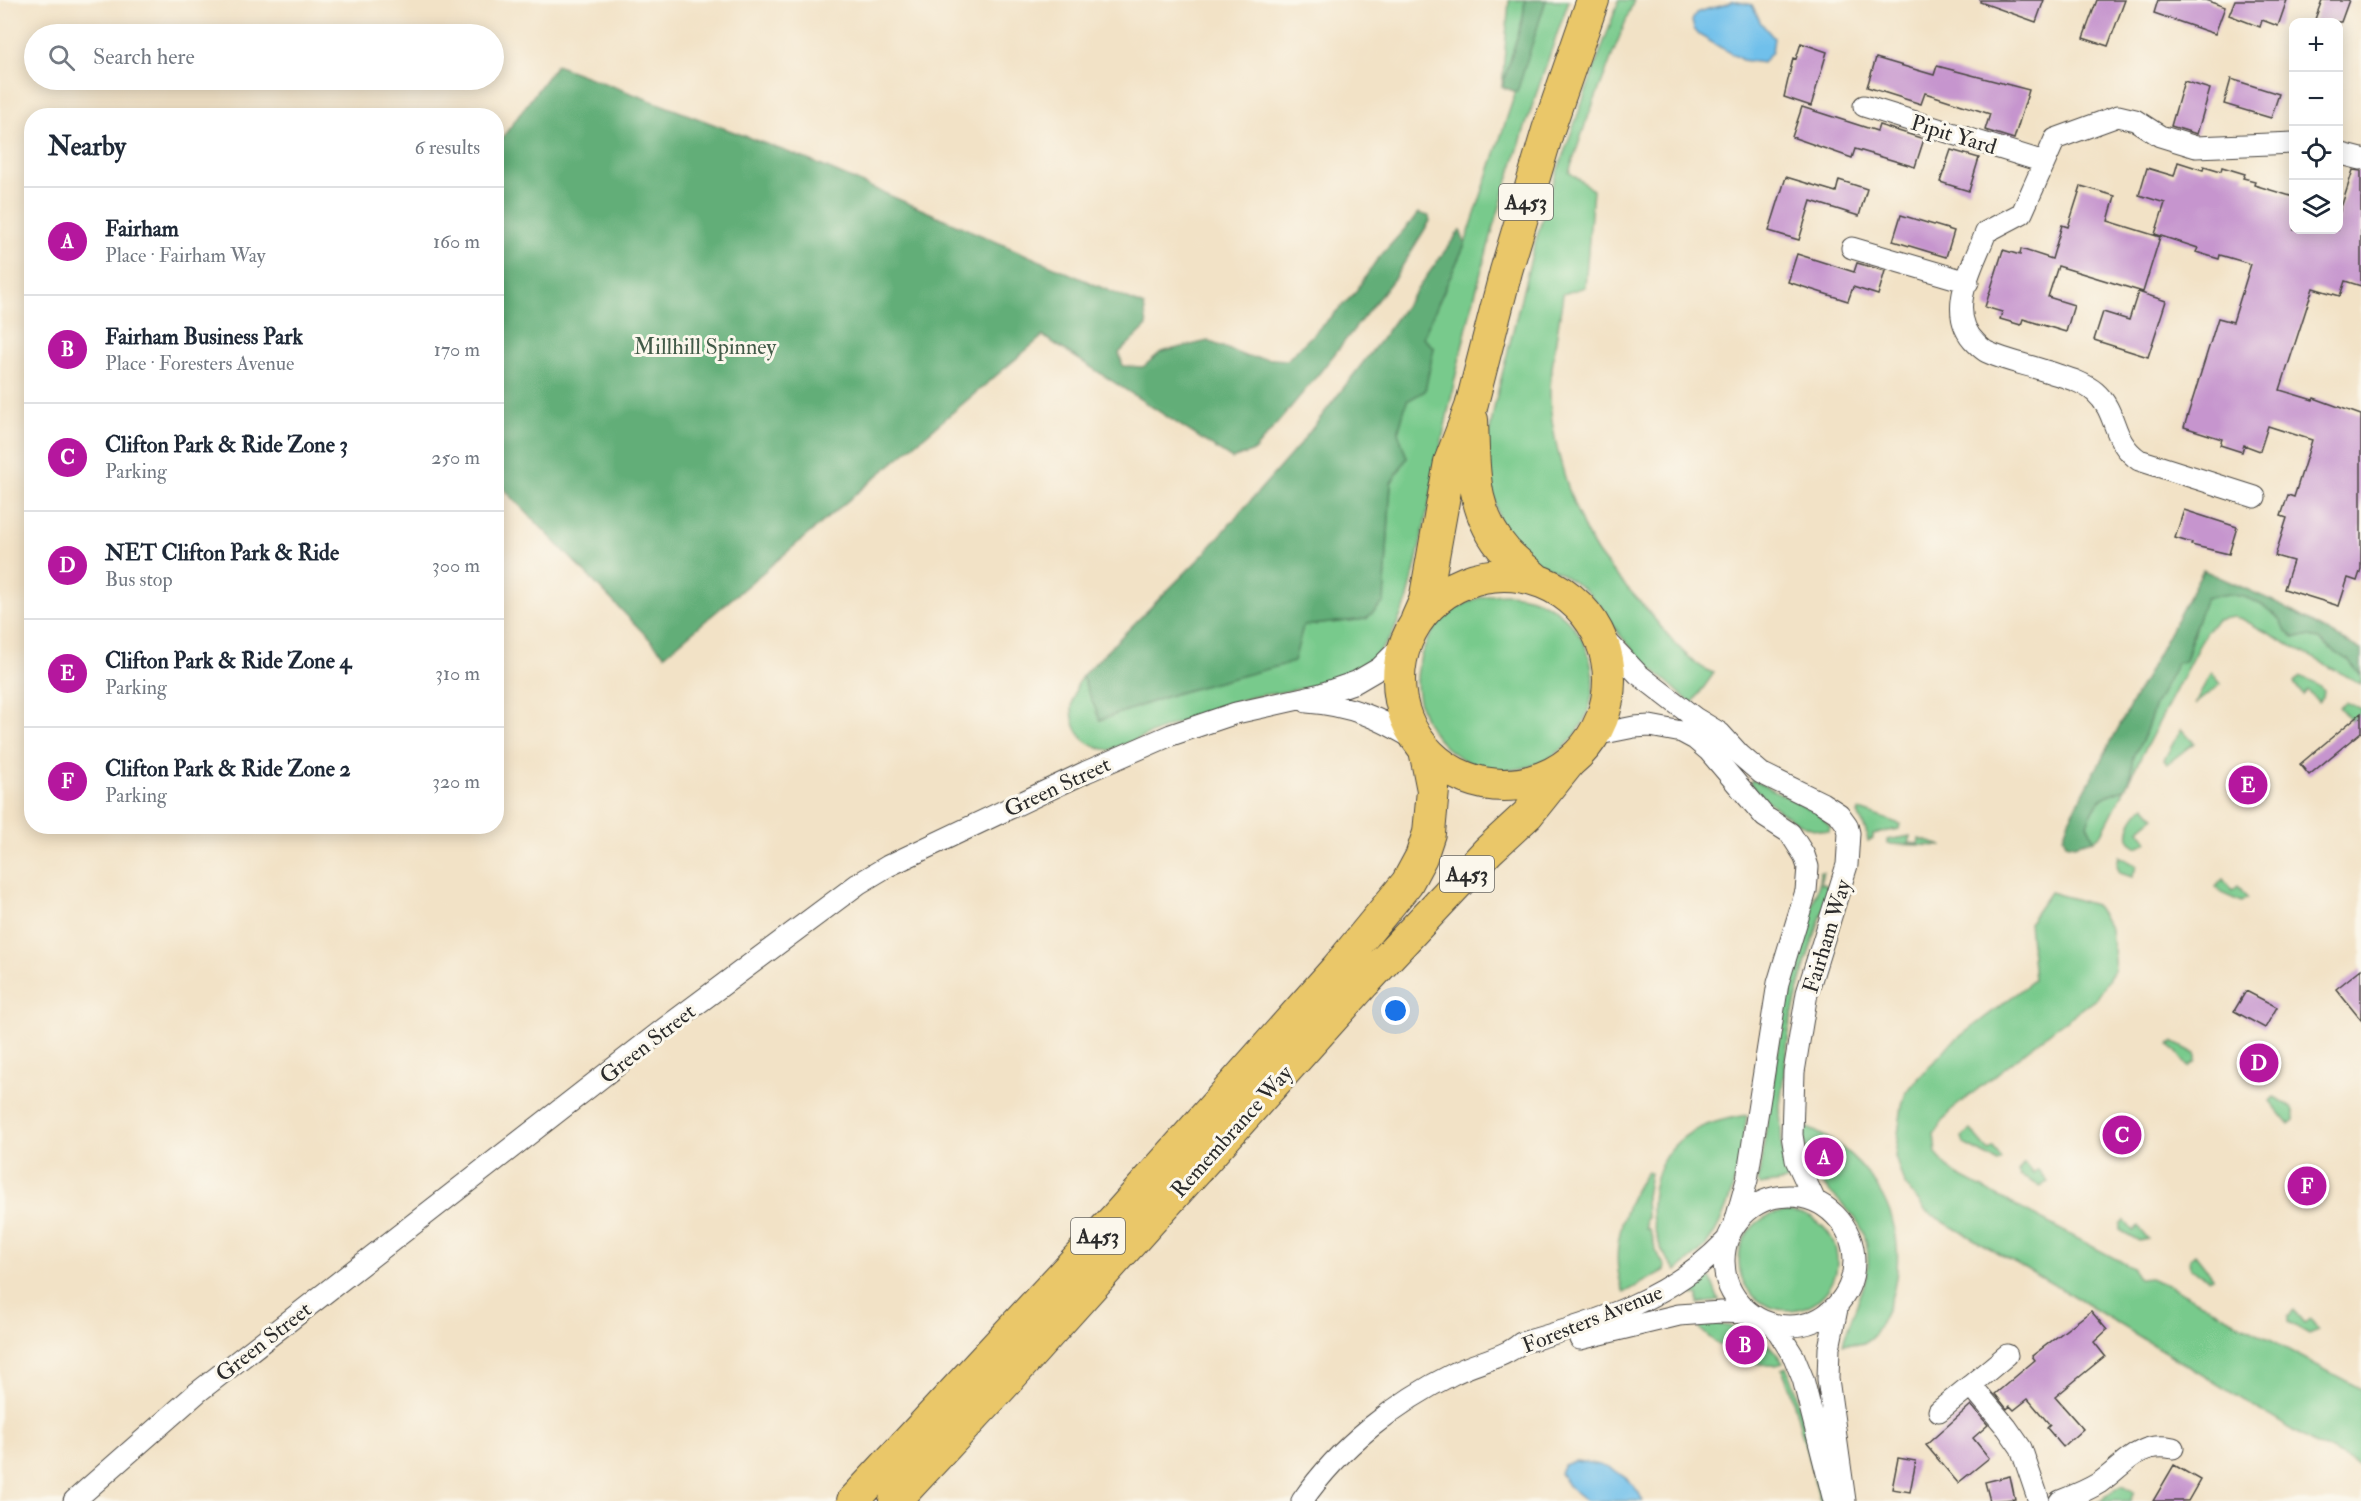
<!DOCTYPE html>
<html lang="en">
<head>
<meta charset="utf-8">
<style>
  body { margin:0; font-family:"IM FELL Double Pica",serif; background:#f6f6f7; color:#1f2937 }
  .controls { position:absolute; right:18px; top:18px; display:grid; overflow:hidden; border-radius:12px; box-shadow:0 3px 15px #0003 }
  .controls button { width:54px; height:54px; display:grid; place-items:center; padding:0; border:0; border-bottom:2px solid #e0e1e3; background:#fff; color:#1f2937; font:30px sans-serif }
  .you { position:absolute; left:1396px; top:1011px; width:21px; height:21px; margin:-15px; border:4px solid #fff; border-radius:50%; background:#1a73e8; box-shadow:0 0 0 9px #1a73e833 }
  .badge { display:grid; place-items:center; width:39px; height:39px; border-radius:50%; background:#b5179e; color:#fff; font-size:20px; font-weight:700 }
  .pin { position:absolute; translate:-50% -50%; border:3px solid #fff; box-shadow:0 2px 6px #0006 }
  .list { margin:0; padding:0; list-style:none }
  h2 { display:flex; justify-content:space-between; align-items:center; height:78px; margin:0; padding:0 24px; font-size:26px }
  h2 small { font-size:20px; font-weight:400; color:#747a83 }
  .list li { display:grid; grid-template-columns:39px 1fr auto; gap:18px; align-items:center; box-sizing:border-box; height:108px; padding:0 24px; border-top:2px solid #e0e1e3 }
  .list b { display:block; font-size:22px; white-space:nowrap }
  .list p { margin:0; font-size:20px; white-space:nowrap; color:#747a83 }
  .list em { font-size:20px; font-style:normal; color:#747a83 }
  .icon { flex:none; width:33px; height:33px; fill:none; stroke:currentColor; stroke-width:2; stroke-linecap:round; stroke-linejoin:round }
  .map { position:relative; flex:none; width:2361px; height:1501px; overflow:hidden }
  .search { position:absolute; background:#fff; box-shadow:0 3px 15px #0003; left:24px; top:24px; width:480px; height:66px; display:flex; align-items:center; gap:15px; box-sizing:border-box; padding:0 21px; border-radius:33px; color:#747a83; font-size:22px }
  .panel { position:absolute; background:#fff; box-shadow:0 3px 15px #0003; left:24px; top:108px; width:480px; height:726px; border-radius:24px }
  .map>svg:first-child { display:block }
</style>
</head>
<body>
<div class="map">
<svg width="2361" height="1501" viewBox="0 0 2361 1501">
  <rect width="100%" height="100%" fill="#fbf7ec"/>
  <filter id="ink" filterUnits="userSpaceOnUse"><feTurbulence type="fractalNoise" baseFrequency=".0167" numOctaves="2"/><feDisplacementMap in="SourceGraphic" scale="12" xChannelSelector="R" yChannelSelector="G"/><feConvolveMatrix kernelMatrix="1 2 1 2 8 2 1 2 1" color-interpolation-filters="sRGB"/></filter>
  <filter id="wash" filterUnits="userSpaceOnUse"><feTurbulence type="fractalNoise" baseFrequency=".008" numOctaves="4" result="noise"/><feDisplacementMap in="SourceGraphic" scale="24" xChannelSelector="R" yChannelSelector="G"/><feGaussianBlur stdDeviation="1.35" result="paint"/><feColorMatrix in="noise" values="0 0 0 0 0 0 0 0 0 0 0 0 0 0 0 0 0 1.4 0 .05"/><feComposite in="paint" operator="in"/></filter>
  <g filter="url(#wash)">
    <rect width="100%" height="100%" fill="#f2e2c6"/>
    <path fill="#78ca8c" stroke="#527a5c" stroke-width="1.5" d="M1509,0H1525L1523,18L1502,87Z
      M1546,0H1569C1530,110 1492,221 1465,335C1444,423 1429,513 1407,602L1391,637L1375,657L1355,672L1312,687L1252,697L1213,709L1110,750C1069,746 1064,706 1082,676L1100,720L1177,693L1293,662L1303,626L1366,619L1384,602L1391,483L1407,458L1398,432L1423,337L1465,244Z
      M1619,0H1634L1585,125L1569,172L1593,190L1585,287L1563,294C1559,325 1552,357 1550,389C1549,435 1572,514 1598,553C1613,574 1632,592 1649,612C1664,631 1691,666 1714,673L1692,704L1641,659L1619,634L1601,606L1585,590L1558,572L1538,563L1500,524L1485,457L1495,403L1533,250L1551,189Z
      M2228,594L2244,597L2260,603L2281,620L2286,632L2294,637H2309L2319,639L2327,647L2348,660L2361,675V684L2242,619L2234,617L2217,620L2207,630L2130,778L2133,756L2143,739L2155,705L2177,662L2185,661L2202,605L2206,598Z
      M1417 682a88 88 0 1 1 176 0a88 88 0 1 1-176 0Z
      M2211,672L2221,684L2195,704Z
      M2300,677C2308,678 2318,685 2324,691L2323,697L2318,702L2308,690L2303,695L2294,683Z
      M2346,702L2361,709V713L2351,721L2339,707Z
      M2181,729L2194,743L2167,764L2164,760Z
      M1752,779L1818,813L1830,827L1829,831C1799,831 1768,804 1750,783Z
      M2125,789L2102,833L2094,840L2087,824C2097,800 2100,796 2125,789Z
      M2145,806L2155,817L2139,830L2148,842L2137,847L2130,842C2125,829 2134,814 2145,806Z
      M1860,810L1900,824L1899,829L1873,834V838L1868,841L1866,831L1858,813Z
      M1911,836L1909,843L1918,844L1919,839L1943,846L1887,844V840Z
      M2119,856L2137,866L2132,877L2120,873L2117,865Z
      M1820,872H1823L1820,883L1831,887L1806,961L1790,1024L1780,1106L1782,1150L1789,1179L1787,1181L1760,1185L1758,1182L1788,983L1819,884Z
      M2223,879L2232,891L2238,886L2247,898L2241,902L2221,893L2216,887Z
      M2050,892L2095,905L2111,929L2115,969L2097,998L2055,1028L1950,1111L1934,1134L1936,1154L1952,1172L2133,1268L2136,1275L2140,1279L2150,1278L2172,1287L2361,1389V1466L2314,1443L2070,1294L1942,1221L1925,1210L1904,1183L1895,1157L1902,1105L1906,1092L1950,1044L2034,980L2029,922Z
      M2173,1042L2196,1054V1061L2188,1067L2170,1044Z
      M2274,1097C2286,1103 2295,1105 2294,1120L2289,1124L2270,1101Z
      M1747,1115C1741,1157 1731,1218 1702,1250C1694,1258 1685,1264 1676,1271C1671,1263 1664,1256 1661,1248C1645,1214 1650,1166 1679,1141C1697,1125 1723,1119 1747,1115Z
      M1803,1126C1838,1140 1865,1163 1883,1197C1903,1235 1902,1283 1882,1320C1878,1328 1874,1338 1866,1342C1860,1345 1850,1344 1843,1344C1849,1318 1867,1288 1868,1264C1870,1211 1835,1208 1814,1171C1806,1157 1804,1142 1803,1126Z
      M1970,1129L1989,1151L1993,1148L2002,1159L1998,1162L1964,1144L1962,1138Z
      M2024,1163L2033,1174L2038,1170L2048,1182L2040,1186L2020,1176L2018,1172Z
      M1647,1172L1650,1173L1646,1196L1647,1218L1645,1219L1646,1229H1649L1658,1256L1665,1266L1664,1271L1624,1293C1608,1255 1623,1203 1647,1172Z
      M1739 1261a49 49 0 1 1 98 0a49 49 0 1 1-98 0Z
      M2124,1220L2133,1231L2139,1227L2148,1239L2139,1241L2120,1230V1224Z
      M2195,1254L2213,1277L2209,1279L2191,1269L2190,1258Z
      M1707,1277L1711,1279L1719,1301L1698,1304V1295H1694L1690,1290Z
      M2294,1311L2304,1323L2310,1319L2319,1330L2309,1334L2288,1322V1317Z
      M1700,1324C1735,1323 1764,1332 1783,1363C1758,1373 1717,1346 1700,1329Z
      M1786,1367L1792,1379L1825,1501H1820L1790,1389L1782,1369Z
      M2123,1485L2134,1492L2130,1501H2099Z"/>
    <path fill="#62ae78" stroke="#466c52" stroke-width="1.5" d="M1525,0H1546L1517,92L1502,87L1523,18Z
      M556,65L806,159L1144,306L1147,326L1119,353L1123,366L1143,367L1161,352L1208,341L1247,357L1287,360L1354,294L1376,261L1419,213L1429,216L1430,221L1396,276L1321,371L1254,451L1232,459L1043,336L665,655L497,482V145Z
      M1460,230L1465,244L1423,337L1434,348L1425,391L1407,401L1398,432L1407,458L1391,483L1384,602L1366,619L1303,626L1294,662L1177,693L1100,720L1082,676L1203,555L1301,443L1382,338Z
      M2203,570L2273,601L2361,650V675L2348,660L2327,647L2319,639L2309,637H2294L2286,632L2281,620L2260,603L2244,597L2228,594L2206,598L2191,637L2185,661L2177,663L2155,705L2143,739L2133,756L2130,778L2125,789C2100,796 2097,800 2087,824L2094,840L2074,845L2066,843L2063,837L2069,820Z"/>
    <path fill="#6fc0eb" stroke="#4d768b" stroke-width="1.5" d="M1733,1L1752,5L1761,23L1774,38L1772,52L1763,63L1742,60L1699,35L1694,29L1692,21L1696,13C1709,7 1722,8 1733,1Z
      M1575,1461C1603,1463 1631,1473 1643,1501H1587L1569,1487L1560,1473L1564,1465Z"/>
    <g id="blocks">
      <path fill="#c695ce" d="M1980,0H2044L2036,22L1980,2Z
        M2097,0H2125L2108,46L2083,38Z
        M2158,0H2205L2225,7L2215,34L2154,13Z
        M2235,0H2287L2278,26L2262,20L2260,27L2229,15Z
        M2322,0H2349L2341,22H2314Z
        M1801,43L1827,52L1811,106L1784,97L1793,58L1796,59Z
        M1876,58L1934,75L1937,66L2029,90L2014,139L1985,130L1990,114L1925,93L1921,104L1867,87Z
        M2231,79L2279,94L2271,118L2224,104Z
        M2184,81L2210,89L2197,134L2171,126Z
        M1802,107L1877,131L1879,125L1924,139L1915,167L1855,149L1852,158L1792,137Z
        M1951,150L1979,158L1969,191L1940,182Z
        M2178,162L2203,170L2204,166L2221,171L2222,167L2245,174L2243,178L2255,181L2254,185L2294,197V230H2329L2334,231L2338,230V217L2353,170L2361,171V286L2345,281L2340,296L2313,288L2280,390L2313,400L2314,398L2361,415V569L2357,581L2348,578L2339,606L2284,589L2293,561L2275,556L2287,518L2281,516L2288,495L2294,497L2312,440L2268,426L2260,451L2244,445L2242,452L2220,445L2222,439L2184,427L2218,318L2233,322L2251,264L2220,255L2219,259L2196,252L2198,248L2155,234L2165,203L2139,195L2147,168L2174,176Z
        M1786,177L1836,192L1839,180L1867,189L1859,216L1811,201L1799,240L1769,231Z
        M2081,186L2115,196L2108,221L2160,237L2143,292L2058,266L2048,297L2074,305L2066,332L2023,319L2021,325L2000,319L2002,312L1985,307L2003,250L2020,255L2021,249L2052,259L2062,225L2068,227Z
        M1901,215L1954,231L1946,257L1893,241Z
        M1797,254L1854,272L1857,263L1885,271L1878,295L1853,287L1848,301L1788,282Z
        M2138,292L2166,301L2148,357L2094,340L2103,312L2129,320Z
        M2184,510L2237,527L2229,554L2191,545L2192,543L2175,538Z
        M2361,713V732L2309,775L2300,764Z
        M2361,969V1020L2336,989Z
        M2246,991L2277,1007L2265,1028L2234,1011Z
        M2091,1311L2107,1330L2094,1342L2105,1356L2055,1397L2083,1429L2063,1447L2047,1428L2050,1425L2028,1399L2014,1410L2010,1406L2007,1409L1995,1394L2035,1360L2032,1356Z
        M1971,1405L1988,1425L1973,1438L1989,1458L1958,1483L1926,1445Z
        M1898,1458L1916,1461L1910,1492L1892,1489Z
        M2174,1465L2200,1480L2188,1501H2153Z
        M2010,1476L2015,1499L1990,1501L1985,1482Z"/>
    </g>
  </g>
  <g filter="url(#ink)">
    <use href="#blocks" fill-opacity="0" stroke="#494642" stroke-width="1.5"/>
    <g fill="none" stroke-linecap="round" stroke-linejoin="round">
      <g stroke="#494642" stroke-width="23">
        <path id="minor" d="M1864,106L2044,162
          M2338,153L2361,159
          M1852,248L1968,282
          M2255,497L2139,460C2110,440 2119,413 2095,392C2082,381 2064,377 2049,372C2029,365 2006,361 1987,352C1983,350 1980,347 1976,343C1944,312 1973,267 1986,232L2022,213L2055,139L2118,116L2135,120L2160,136L2196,147L2294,143
          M1598,632L1638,674L1695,718L1720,733L1740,755L1761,773L1822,803L1839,814L1847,825L1849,833L1847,865L1807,993L1794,1072L1792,1135L1796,1160L1815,1201
          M1307,702C1352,705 1381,719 1419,742
          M1594,735L1634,727L1650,726L1682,732L1695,739L1709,751L1765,817L1790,833L1804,855L1808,867L1806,891L1778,983L1747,1180L1735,1223
          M1724 1261a65 65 0 1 1 130 0a65 65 0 1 1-130 0Z
          M1838,1304L1829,1348L1828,1379L1845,1501
          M1774,1325L1794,1357L1803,1379L1834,1501
          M1580,1339L1679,1315L1721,1312L1749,1313
          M1971,1385L2007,1355
          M1939,1411L1971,1385L2007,1428L2021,1448L2039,1501
          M74,1501L198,1392L665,1028L858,884L888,866L1086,772L1171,735L1236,713L1321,694L1356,682L1380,668L1405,643
          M1302,1501C1340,1446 1396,1402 1455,1373C1476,1362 1504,1358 1521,1343C1597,1322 1671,1299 1726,1241
          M2060,1501C2073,1496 2086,1491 2099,1483C2125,1465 2138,1441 2173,1448"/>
      </g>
      <g stroke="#494642" stroke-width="34">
        <path id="highway" d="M1472,420C1474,469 1471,513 1506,552C1516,562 1527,571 1537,580
          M1399 680a105 105 0 1 1 210 0a105 105 0 1 1-210 0Z
          M1417,619L1425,601L1450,462L1471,407L1506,271L1548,130L1593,0
          M853,1501L1117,1216L1338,967L1407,883L1421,857L1429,833L1433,790L1425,750
          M895,1501L1004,1384L1364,983L1488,851L1528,814L1568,764"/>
      </g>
      <use href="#minor" stroke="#fff" stroke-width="21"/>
      <use href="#highway" stroke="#eac769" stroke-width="32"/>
    </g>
  </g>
  <g text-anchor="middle" stroke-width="6" stroke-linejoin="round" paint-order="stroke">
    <g fill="#fbf7ec" stroke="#696865" stroke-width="1.5">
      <rect x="1499" y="184" width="54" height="36" rx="4.5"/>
      <rect x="1440" y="856" width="54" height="36" rx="4.5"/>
      <rect x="1071" y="1218" width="54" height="36" rx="4.5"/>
    </g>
    <g font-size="21" font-weight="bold" fill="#2b2b2b">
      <text x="1526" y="209">A453</text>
      <text x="1467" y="881">A453</text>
      <text x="1098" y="1243">A453</text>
    </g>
    <g font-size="22" fill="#2b2b2b" stroke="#fbf7ec">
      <text transform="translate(1954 134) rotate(17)" y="8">Pipit Yard</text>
      <text transform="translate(1057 786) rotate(-25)" y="8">Green Street</text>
      <text transform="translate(1826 936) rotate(-73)" y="8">Fairham Way</text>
      <text transform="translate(647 1043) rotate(-38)" y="8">Green Street</text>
      <text transform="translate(1231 1131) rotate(-48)" y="8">Remembrance Way</text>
      <text transform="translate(1592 1318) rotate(-22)" y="8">Foresters Avenue</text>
      <text transform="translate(263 1341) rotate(-38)" y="8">Green Street</text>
    </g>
    <g font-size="22" fill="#425b48" stroke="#fbf7ec">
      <text x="705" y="354">Millhill Spinney</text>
    </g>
  </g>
</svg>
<div class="controls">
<button>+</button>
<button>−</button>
<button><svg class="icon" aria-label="locate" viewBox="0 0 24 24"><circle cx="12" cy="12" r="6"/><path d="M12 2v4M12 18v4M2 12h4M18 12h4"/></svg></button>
<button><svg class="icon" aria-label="layers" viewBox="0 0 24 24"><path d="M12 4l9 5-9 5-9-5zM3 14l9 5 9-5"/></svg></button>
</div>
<div class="you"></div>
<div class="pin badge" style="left:1824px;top:1157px">A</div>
<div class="pin badge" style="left:1745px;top:1345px">B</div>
<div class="pin badge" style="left:2122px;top:1135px">C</div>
<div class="pin badge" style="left:2259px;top:1063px">D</div>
<div class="pin badge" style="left:2248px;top:785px">E</div>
<div class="pin badge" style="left:2307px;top:1186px">F</div>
<div class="search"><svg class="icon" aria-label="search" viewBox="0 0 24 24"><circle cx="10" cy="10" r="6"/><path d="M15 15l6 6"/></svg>Search here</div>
<section class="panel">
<h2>Nearby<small>6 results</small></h2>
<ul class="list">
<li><span class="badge">A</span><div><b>Fairham</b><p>Place · Fairham Way</p></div><em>160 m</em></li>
<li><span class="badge">B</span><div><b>Fairham Business Park</b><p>Place · Foresters Avenue</p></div><em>170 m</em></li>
<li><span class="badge">C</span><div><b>Clifton Park &amp; Ride Zone 3</b><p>Parking</p></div><em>250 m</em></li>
<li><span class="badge">D</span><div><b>NET Clifton Park &amp; Ride</b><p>Bus stop</p></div><em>300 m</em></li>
<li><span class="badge">E</span><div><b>Clifton Park &amp; Ride Zone 4</b><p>Parking</p></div><em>310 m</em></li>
<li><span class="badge">F</span><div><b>Clifton Park &amp; Ride Zone 2</b><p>Parking</p></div><em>320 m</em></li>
</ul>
</section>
</div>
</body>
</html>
